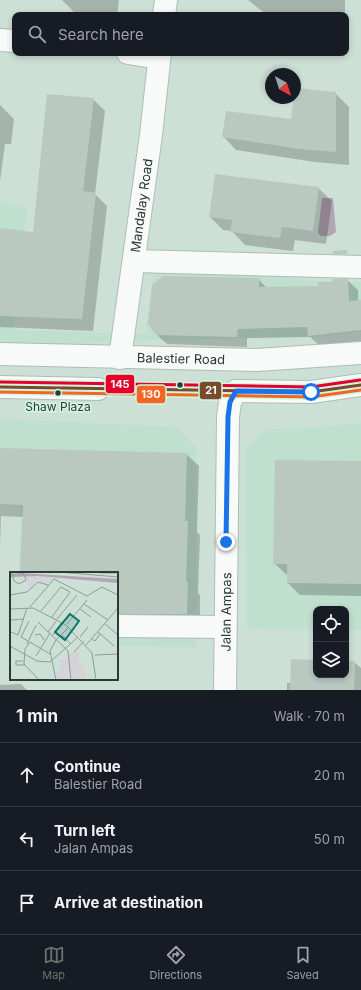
<!DOCTYPE html>
<html lang="en">
<head>
<meta charset="utf-8">
<style>
  body { margin:0; font-family:Inter,sans-serif; background:#20242c; color:#f1f3f6 }
  .controls { position:absolute; right:12px; bottom:12px; display:grid; overflow:hidden; border-radius:8px; box-shadow:0 2px 6px #0003 }
  .controls button { width:36px; height:36px; display:grid; place-items:center; padding:0; border:0; border-bottom:1px solid #363941; background:#171b24; color:#f1f3f6; font:20px sans-serif }
  .compass { position:absolute; left:265px; top:68px; width:36px; height:36px; border-radius:50%; background:#171b24; box-shadow:0 2px 6px #0003; rotate:141deg }
  .stop { position:absolute; width:12px; height:12px; margin:-9px; border:3px solid #1a73e8; border-radius:50%; background:#fff }
  .stop.end { background:#1a73e8; border-color:#fff; box-shadow:0 1px 4px #0008 }
  .list { margin:0; padding:0; list-style:none }
  h2 { display:flex; justify-content:space-between; align-items:center; height:52px; margin:0; padding:0 16px; font-size:17px }
  h2 small { font-size:13px; font-weight:400; color:#9ea1a6 }
  .list li { display:grid; grid-template-columns:26px 1fr auto; gap:12px; align-items:center; box-sizing:border-box; height:64px; padding:0 16px; border-top:1px solid #363941 }
  .list b { display:block; font-size:15px; white-space:nowrap }
  .list p { margin:0; font-size:13px; white-space:nowrap; color:#9ea1a6 }
  .list em { font-size:13px; font-style:normal; color:#9ea1a6 }
  .icon { flex:none; width:22px; height:22px; fill:none; stroke:currentColor; stroke-width:2; stroke-linecap:round; stroke-linejoin:round }
  .map { position:relative; flex:none; width:361px; height:690px; overflow:hidden }
  .search { position:absolute; background:#171b24; box-shadow:0 2px 6px #0003; left:12px; right:12px; top:12px; height:44px; display:flex; align-items:center; gap:10px; box-sizing:border-box; padding:0 14px; border-radius:8px; color:#9ea1a6; font-size:15px }
  .sheet { height:244px; background:#171b24 }
  nav { display:flex; justify-content:space-around; align-items:center; box-sizing:border-box; height:56px; border-top:1px solid #363941; background:#171b24; font-size:11px; color:#9ea1a6 }
  nav a { display:grid; justify-items:center; gap:2px }
  nav .on { color:#65756d }
  .map>svg:first-child { display:block }
</style>
</head>
<body>
<div class="map">
<svg width="361" height="690" viewBox="0 0 361 690">
  <rect width="100%" height="100%" fill="#cde0d6"/>
  <path fill="#bfdfcf" d="M0,203L27,206L13,330L145,334L155,266L240,269L303,280L361,282V331L316,337L146,340L0,348Z
    M0,419L177,427L196,448L197,647L117,646V573H19L21,505L0,504Z
    M361,423V630L346,629V609H316V629L247,628L246,449L266,429L316,428Z"/>
  <path fill="#b2a6b4" d="M322,198H333L336,232L330,236H321L318,233Z"/>
  <path fill="#0003" d="M62,0H119L117,15L76,14Z
    M248,0H345V15H267Z
    M228,13L241,15H228Z
    M335,93L349,107V165L315,162L236,150L223,136L292,120Z
    M93,99L105,111L95,194L107,206L93,331L0,327V229L34,233Z
    M0,105L14,119L11,144H5L0,181Z
    M318,188L332,201L326,244L295,240L293,251L245,245L232,231L223,230L210,217Z
    M258,279L267,288L319,287L347,280L358,290V301H361V341L319,345L310,337L247,338V347L167,344L156,334Z
    M0,449L186,454L199,466L197,532L200,535L198,593L200,595V626H117V573H21L23,517L1,516L0,547Z
    M361,462V596L300,595L288,583V576L274,563Z
    M316,661V675H346V662H354L361,668V690H287V683H291Z
    M21,684L27,690H0V685Z"/>
  <path fill="#b9c9c0" d="M295,88L336,92V152L300,149L222,137L226,111L291,119Z
    M47,94L94,98L83,191L96,193L82,319L0,316V228L33,232Z
    M215,174L319,187L313,231L282,227L280,238L230,232L232,220L209,217Z
    M347,250V254H333V251Z
    M163,276L259,278V287L318,286V282H332V279H348L349,301L361,300V330L308,336L307,327L238,329L237,337L156,335L148,324L152,285Z
    M0,448L187,453L185,521H188L186,581L188,582L187,614H117V573H20L23,505L0,504Z
    M275,460L361,461V584L287,583V564H273Z
    M291,659L316,660V675H346V661H355L354,690H290Z"/>
  <g fill="none" stroke-linecap="round" stroke-linejoin="round">
    <g stroke="#aebdb5" stroke-width="24">
      <g id="minor">
        <path d="M164,15L166,0"/>
        <path d="M0,40L15,41"/>
        <path d="M128,53L159,58"/>
        <path d="M134,261L361,267"/>
        <path id="s1" d="M120,358L151,135L160,53"/>
        <path d="M117,626L225,627"/>
        <path id="s2" d="M225,690L228,417L230,402L236,391"/>
      </g>
    </g>
    <g stroke="#aebdb5" stroke-width="24">
      <g id="major">
        <path id="s3" d="M0,354L257,360L361,353"/>
        <path d="M0,387L98,389"/>
        <path d="M236,391L311,392L361,385"/>
      </g>
    </g>
    <use href="#minor" stroke="#f8faf9" stroke-width="22"/>
    <use href="#major" stroke="#f8faf9" stroke-width="22"/>
    <g stroke="#d2f5e2" stroke-width="6">
      <path id="bus-1" d="M0,387L311,392L361,385"/>
    </g>
    <g stroke="#d2f5e2" stroke-width="6">
      <path id="bus-2" d="M0,392L311,397L361,390"/>
    </g>
    <g stroke="#d2f5e2" stroke-width="6">
      <path id="bus-3" d="M0,382L311,387L360,380"/>
    </g>
    <use href="#bus-1" stroke="#7a4b2a" stroke-width="3"/>
    <use href="#bus-2" stroke="#f26522" stroke-width="3"/>
    <use href="#bus-3" stroke="#e4002b" stroke-width="3"/>
  </g>
  <g fill="none" stroke-linecap="round" stroke-linejoin="round">
    <path stroke="#1a73e8" stroke-width="5" d="M226,542L228,417L230,402L236,391L311,392"/>
  </g>
  <g fill="#2d3b34" stroke="#d2f5e2" stroke-width="1.5">
    <circle cx="180" cy="385" r="3.5"/>
    <circle cx="58" cy="393" r="3.5"/>
  </g>
  <g text-anchor="middle" stroke-width="3" stroke-linejoin="round" paint-order="stroke">
    <g font-size="12" fill="#2d3b34" stroke="#d2f5e2">
      <text x="58" y="411">Shaw Plaza</text>
    </g>
    <g font-size="13" fill="#2d3b34" stroke="#d2f5e2">
      <text dy="5" stroke="none"><textPath href="#s1" startOffset="154">Mandalay Road</textPath></text>
      <text dy="5" stroke="none"><textPath href="#s3" startOffset="181">Balestier Road</textPath></text>
      <text dy="5" stroke="none"><textPath href="#s2" startOffset="78">Jalan Ampas</textPath></text>
    </g>
  </g>
  <g transform="translate(10 572)">
    <rect width="108" height="108" fill="#cde0d6"/>
    <path d="M17,4H27L43,6L37,12L27,8L19,17L17,11H14ZM66,78L70,82L67,90L73,92L76,108H63V105L47,107L45,99L51,98L49,88L59,86V82Z" fill="#d5d2d9"/>
    <path d="M10,1L108,7V11L27,4L0,5V2Z" fill="#b2a6b4"/>
    <path fill="none" stroke="#8d9e95" stroke-width="1" d="M2,0L4,9L9,12L16,8L13,0M49,0L108,5M90,1H108M0,23L17,20L28,10L38,13M74,32L98,48M20,35L44,7L77,24L92,15L108,23M0,37L23,36L56,53L82,81L86,108M70,37L81,45M0,38V70M31,39L51,15L60,20L42,45M47,47L67,23M1,48L14,47M28,50L58,79L61,108M57,52L77,28M95,52L108,63M1,60L8,63L17,36M38,60L47,48M88,60L104,74M25,63L30,62L34,68M52,63L61,72M42,64L52,50M70,65L78,55M82,67L85,69L90,62M18,69L11,65L19,49M17,72L26,53M76,73L108,36M0,74L27,89L40,90L68,65M64,80L74,69M85,83L108,82M26,84L40,61M13,89H6V93H15M29,108L14,92L15,77L20,70L40,82M46,108L40,79L46,68L58,56"/>
    <path fill="#0f766e" fill-opacity="0.15" stroke="#0f766e" stroke-width="2" d="M60,42L69,49L55,68L45,60Z"/>
    <rect width="108" height="108" fill="none" stroke="#2d3b34" stroke-width="2"/>
  </g>
  <g stroke="#d2f5e2" stroke-width="1.5">
    <rect x="105" y="374" width="30" height="20" rx="4" fill="#e4002b"/>
    <rect x="199" y="381" width="23" height="19" rx="4" fill="#7a4b2a"/>
    <rect x="136" y="385" width="30" height="19" rx="4" fill="#f26522"/>
  </g>
  <g font-size="11" text-anchor="middle" font-weight="bold" fill="#fff">
    <text x="120" y="388">145</text>
    <text x="211" y="394">21</text>
    <text x="151" y="398">130</text>
  </g>
</svg>
<div class="controls">
<button><svg class="icon" aria-label="locate" viewBox="0 0 24 24"><circle cx="12" cy="12" r="6"/><path d="M12 2v4M12 18v4M2 12h4M18 12h4"/></svg></button>
<button><svg class="icon" aria-label="layers" viewBox="0 0 24 24"><path d="M12 4l9 5-9 5-9-5zM3 14l9 5 9-5"/></svg></button>
</div>
<svg class="compass" viewBox="-18 -18 36 36"><path d="M0-13l5 13h-10z" fill="#e53935"/><path d="M0 13l5-13h-10z" fill="#9ea1a6"/></svg>
<div class="stop" style="left:311px;top:392px"></div>
<div class="stop end" style="left:226px;top:542px"></div>
<div class="search"><svg class="icon" aria-label="search" viewBox="0 0 24 24"><circle cx="10" cy="10" r="6"/><path d="M15 15l6 6"/></svg>Search here</div>
</div>
<section class="sheet">
<h2>1 min<small>Walk · 70 m</small></h2>
<ul class="list">
<li><svg class="icon" aria-label="ahead" viewBox="0 0 24 24"><path d="M12 20V5M6 11l6-6 6 6"/></svg><div><b>Continue</b><p>Balestier Road</p></div><em>20 m</em></li>
<li><svg class="icon" aria-label="left" viewBox="0 0 24 24"><path d="M17 20v-9H6M10 6l-5 5 5 5"/></svg><div><b>Turn left</b><p>Jalan Ampas</p></div><em>50 m</em></li>
<li><svg class="icon" aria-label="arrive" viewBox="0 0 24 24"><path d="M6 21V4h12l-3 4 3 4H6"/></svg><div><b>Arrive at destination</b></div></li>
</ul>
</section>
<nav>
<a class="on"><svg class="icon" aria-label="map" viewBox="0 0 24 24"><path d="M3 6l6-2 6 2 6-2v14l-6 2-6-2-6 2zM9 4v14M15 6v14"/></svg>Map</a>
<a><svg class="icon" aria-label="directions" viewBox="0 0 24 24"><path d="M12 3l9 9-9 9-9-9zM9 14v-3h6M13 9l2 2-2 2"/></svg>Directions</a>
<a><svg class="icon" aria-label="saved" viewBox="0 0 24 24"><path d="M7 4h10v16l-5-4-5 4z"/></svg>Saved</a>
</nav>
</body>
</html>
